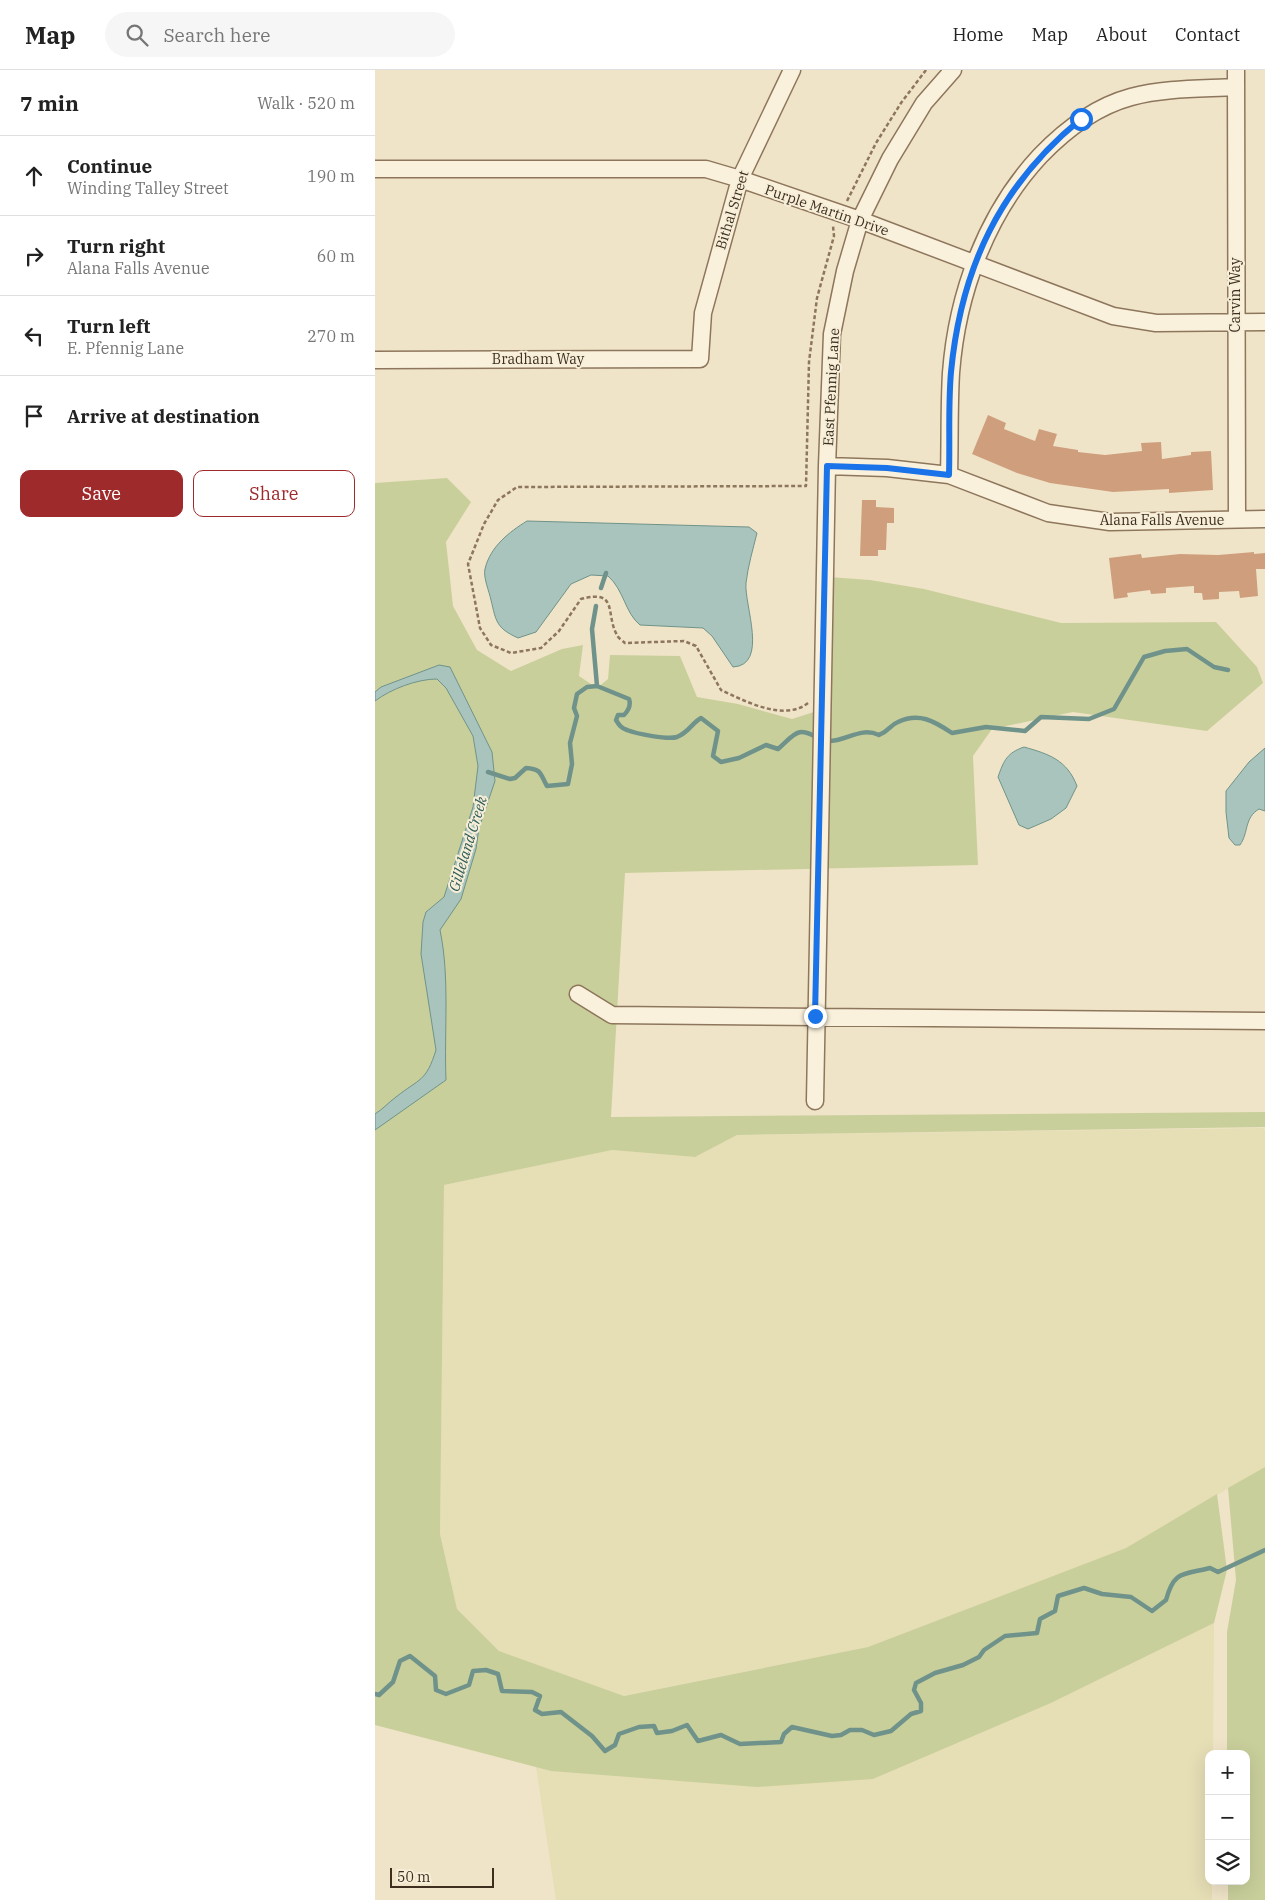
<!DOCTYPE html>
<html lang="en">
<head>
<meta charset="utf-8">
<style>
  body { margin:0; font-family:"IBM Plex Serif",serif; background:#f6f6f6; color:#222 }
  .controls { position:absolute; right:15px; bottom:15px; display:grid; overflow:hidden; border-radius:10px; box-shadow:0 5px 20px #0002 }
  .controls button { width:45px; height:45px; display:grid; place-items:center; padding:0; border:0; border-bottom:1px solid #e0e0e0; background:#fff; color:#222; font:25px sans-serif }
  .scale { position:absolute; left:15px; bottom:12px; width:104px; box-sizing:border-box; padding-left:5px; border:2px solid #3d2e20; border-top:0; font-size:14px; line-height:18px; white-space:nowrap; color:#3d2e20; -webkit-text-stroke:4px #f7eed8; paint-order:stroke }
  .stop { position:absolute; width:15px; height:15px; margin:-11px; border:4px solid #1a73e8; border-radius:50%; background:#fff }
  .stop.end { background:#1a73e8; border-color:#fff; box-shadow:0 1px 5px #0008 }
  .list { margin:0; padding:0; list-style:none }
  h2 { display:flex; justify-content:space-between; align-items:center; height:65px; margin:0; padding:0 20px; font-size:21px }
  h2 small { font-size:16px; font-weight:400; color:#767676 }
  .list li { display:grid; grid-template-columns:32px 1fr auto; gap:15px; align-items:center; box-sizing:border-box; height:80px; padding:0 20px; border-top:1px solid #e0e0e0 }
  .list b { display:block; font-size:19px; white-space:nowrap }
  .list p { margin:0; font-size:16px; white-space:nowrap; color:#767676 }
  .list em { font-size:16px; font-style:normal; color:#767676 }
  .actions { display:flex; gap:10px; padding:15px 20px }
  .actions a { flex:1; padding:11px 0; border:1px solid #9e2a2b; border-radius:10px; text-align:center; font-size:18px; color:#9e2a2b }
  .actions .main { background:#9e2a2b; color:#fff }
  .icon { flex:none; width:28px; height:28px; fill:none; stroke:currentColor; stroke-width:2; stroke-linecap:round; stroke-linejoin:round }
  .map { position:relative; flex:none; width:890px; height:1830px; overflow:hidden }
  header { display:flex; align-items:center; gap:30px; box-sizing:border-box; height:70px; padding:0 25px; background:#fff; border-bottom:1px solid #e0e0e0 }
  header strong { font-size:24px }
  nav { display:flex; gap:28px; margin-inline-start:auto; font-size:18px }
  .search { width:350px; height:45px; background:#f6f6f6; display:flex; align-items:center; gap:12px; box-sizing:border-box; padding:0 18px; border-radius:28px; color:#767676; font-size:19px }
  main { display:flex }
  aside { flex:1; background:#fff }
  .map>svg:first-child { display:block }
</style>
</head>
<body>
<header>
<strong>Map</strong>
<div class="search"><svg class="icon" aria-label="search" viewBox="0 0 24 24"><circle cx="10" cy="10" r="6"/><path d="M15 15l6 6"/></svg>Search here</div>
<nav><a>Home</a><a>Map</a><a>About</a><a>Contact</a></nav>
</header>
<main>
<aside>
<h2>7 min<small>Walk · 520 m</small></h2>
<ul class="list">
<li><svg class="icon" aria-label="ahead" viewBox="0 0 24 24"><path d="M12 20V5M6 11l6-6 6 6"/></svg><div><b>Continue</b><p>Winding Talley Street</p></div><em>190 m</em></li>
<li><svg class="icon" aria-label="right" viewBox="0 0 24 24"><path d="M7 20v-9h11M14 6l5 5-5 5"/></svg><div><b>Turn right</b><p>Alana Falls Avenue</p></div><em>60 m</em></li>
<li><svg class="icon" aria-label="left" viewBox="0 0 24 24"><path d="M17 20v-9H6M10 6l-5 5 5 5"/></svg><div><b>Turn left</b><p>E. Pfennig Lane</p></div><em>270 m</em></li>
<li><svg class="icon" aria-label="arrive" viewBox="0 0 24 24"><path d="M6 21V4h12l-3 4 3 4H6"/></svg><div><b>Arrive at destination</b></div></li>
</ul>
<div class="actions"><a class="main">Save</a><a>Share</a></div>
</aside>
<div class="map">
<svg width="890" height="1830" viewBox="0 0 890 1830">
  <rect width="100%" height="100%" fill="#f0e4c8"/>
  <path fill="#e6deb5" d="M888,1058L890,1060V1397L751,1478L493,1577L249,1626L124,1581L82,1539L65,1464L69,1115L237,1080L320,1087L362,1065Z
    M839,1553L838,1684H834V1811H837V1830H181L161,1697L176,1701L498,1709L676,1633Z"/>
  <path fill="#c9cf9b" d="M72,408L96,432L71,472L78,536L102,580L136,601L187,579L208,575L204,606L222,618L233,609L235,585L305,586L322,627L363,634L417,649L442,641L454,507L495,510L549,519L686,553L841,552L882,597L888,613L832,661L698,642L617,659L598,686L603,795L250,803L236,1047L890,1042V1057L362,1065L320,1087L237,1080L69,1115L65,1464L82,1539L124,1581L249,1626L493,1577L751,1478L842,1424L852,1500L839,1553L676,1633L498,1709L382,1717L176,1701L0,1655V413Z
    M890,1397V1830H853V1811H871V1684H852V1562L861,1510L853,1418Z"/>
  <path fill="#a9c4bc" stroke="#6f938a" d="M152,451L374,457L382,463C378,479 373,496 371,513C369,535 394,595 358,597L337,566L328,558L265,555C250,543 249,520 233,506L216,505L196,514L161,562L143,568C121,558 121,551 116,530C114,521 108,507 110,499C115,477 134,462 152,451Z
    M64,595L75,597L117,682L120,711L104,758L101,779L86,829L65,860C75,908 69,960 71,1010L0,1060V1044C8,1039 14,1032 21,1027C45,1008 51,1012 61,980L46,884L48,852L51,842L69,827L98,737L103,696L98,666L71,618L62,609C42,609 16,619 0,631V622L6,617Z
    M649,677C674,684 692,690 702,716L691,738L676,749L653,759L644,755L623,707C629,690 632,683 649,677Z
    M890,678V741L884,739C869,748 874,762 865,775H860L854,768L851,742V721L874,692Z"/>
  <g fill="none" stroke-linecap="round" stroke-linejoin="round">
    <path stroke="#6f938a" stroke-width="4.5" d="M226,518L231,503
      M221,536L217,559L222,616
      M451,671C470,673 484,656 504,665C514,661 515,655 523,652C544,642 559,651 577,663L611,657L650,661L666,647L714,649L739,639L769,587L790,581L812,579L839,597L853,600
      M113,702L135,709L140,708L151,698C167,699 165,704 172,716L193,714L197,694L195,673L202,646L199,638L202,624L212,617L222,616L254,629C256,635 254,640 249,645H243L241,650C244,655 246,658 252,660C262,664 293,670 302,667C314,662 317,653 326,648L343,661L338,686L346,692L364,688L391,675L403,679C420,664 423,655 444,669
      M0,1624L4,1625L18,1612L25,1591L35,1586L60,1606L61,1620L71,1624L94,1615L98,1601L111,1600L123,1604L127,1621L157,1622L165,1626L160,1640L167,1644L186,1642L217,1666L230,1681L240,1675L244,1664L264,1657L279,1656L282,1663L297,1661L312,1655L323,1671L346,1665L365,1674L406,1672L409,1664L417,1657L457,1666L466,1665L475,1660H487L499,1665L516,1661L536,1644L546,1641V1633L539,1620L541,1613L560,1603L588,1595L604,1587L609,1580L630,1566L662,1563L665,1549L680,1541L683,1526L709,1518L727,1524L756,1527L777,1541L791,1530C799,1500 808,1505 835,1498L843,1502L890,1480"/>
  </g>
  <path fill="#cf9f7d" d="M613,345L631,353L629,359L660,371L664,359L682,364L678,376L703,380V382L730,385L767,381L766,373L786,372L787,389L816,385V382L836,381L838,420L794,423V419L738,422L675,413L642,403L597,384Z
    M487,430H501V437L519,438V453H512L511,480H503V486H485Z
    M879,482V484L890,483V499H881L883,526L865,528L864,521L844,522V529L828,530L827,523H819V516L791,518V523L776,524L775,520L752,523L753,527L739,529L734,488L766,484L767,488L805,484L843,485Z"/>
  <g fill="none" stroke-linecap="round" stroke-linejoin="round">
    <g stroke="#8d765c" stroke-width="19">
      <path id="street" d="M861,0L862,449
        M0,99H331L365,109L485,150L738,246L781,253L890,252
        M0,290L325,289L328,243L365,109L417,0
        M452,396L512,398L574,405L673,443L735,452L890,449
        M574,405C575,371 574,337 576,303C582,224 611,144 665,86C690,60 719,37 756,27C790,18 826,19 861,17
        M203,924L237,945L890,951
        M440,1031L452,396L457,264L470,201L485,150L515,89L549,33L578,0"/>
    </g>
    <path stroke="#8d765c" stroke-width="2.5" stroke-dasharray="4 2.5" stroke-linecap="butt" d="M472,131L501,73L526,33L551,0
      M433,633C409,652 370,631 346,620L321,576L309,571L250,573C248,571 243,568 242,565C230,544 244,519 206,529L184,561L166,578L136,583L116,575L105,558L93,494L109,454L123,430L142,417L431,416L434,292L442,228L459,166L458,156"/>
    <use href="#street" stroke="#faf1dc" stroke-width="16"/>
  </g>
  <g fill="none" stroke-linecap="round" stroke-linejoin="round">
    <path stroke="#1a73e8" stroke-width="6" d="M440,946L452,396L512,398L574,405C575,371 573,336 576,302C586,198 625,115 706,49"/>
  </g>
  <g text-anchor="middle" stroke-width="4" stroke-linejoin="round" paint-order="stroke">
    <g font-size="14" fill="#3d2e20" stroke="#f7eed8">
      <text transform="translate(357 140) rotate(-73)" y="5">Bithal Street</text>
      <text transform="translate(452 140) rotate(19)" y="5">Purple Martin Drive</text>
      <text transform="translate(860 225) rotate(-90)" y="5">Carvin Way</text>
      <text x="163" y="294">Bradham Way</text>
      <text transform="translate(456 317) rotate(-87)" y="5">East Pfennig Lane</text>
      <text x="787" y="455">Alana Falls Avenue</text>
    </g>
    <g font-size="15" font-style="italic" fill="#2f5d5a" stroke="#f7eed8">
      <text transform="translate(93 774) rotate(-73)" y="5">Gilleland Creek</text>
    </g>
  </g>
</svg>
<div class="controls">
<button>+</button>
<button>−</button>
<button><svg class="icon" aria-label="layers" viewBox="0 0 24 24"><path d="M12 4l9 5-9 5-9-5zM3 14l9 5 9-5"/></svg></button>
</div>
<div class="scale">50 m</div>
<div class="stop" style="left:706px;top:49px"></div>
<div class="stop end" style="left:440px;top:946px"></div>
</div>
</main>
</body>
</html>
